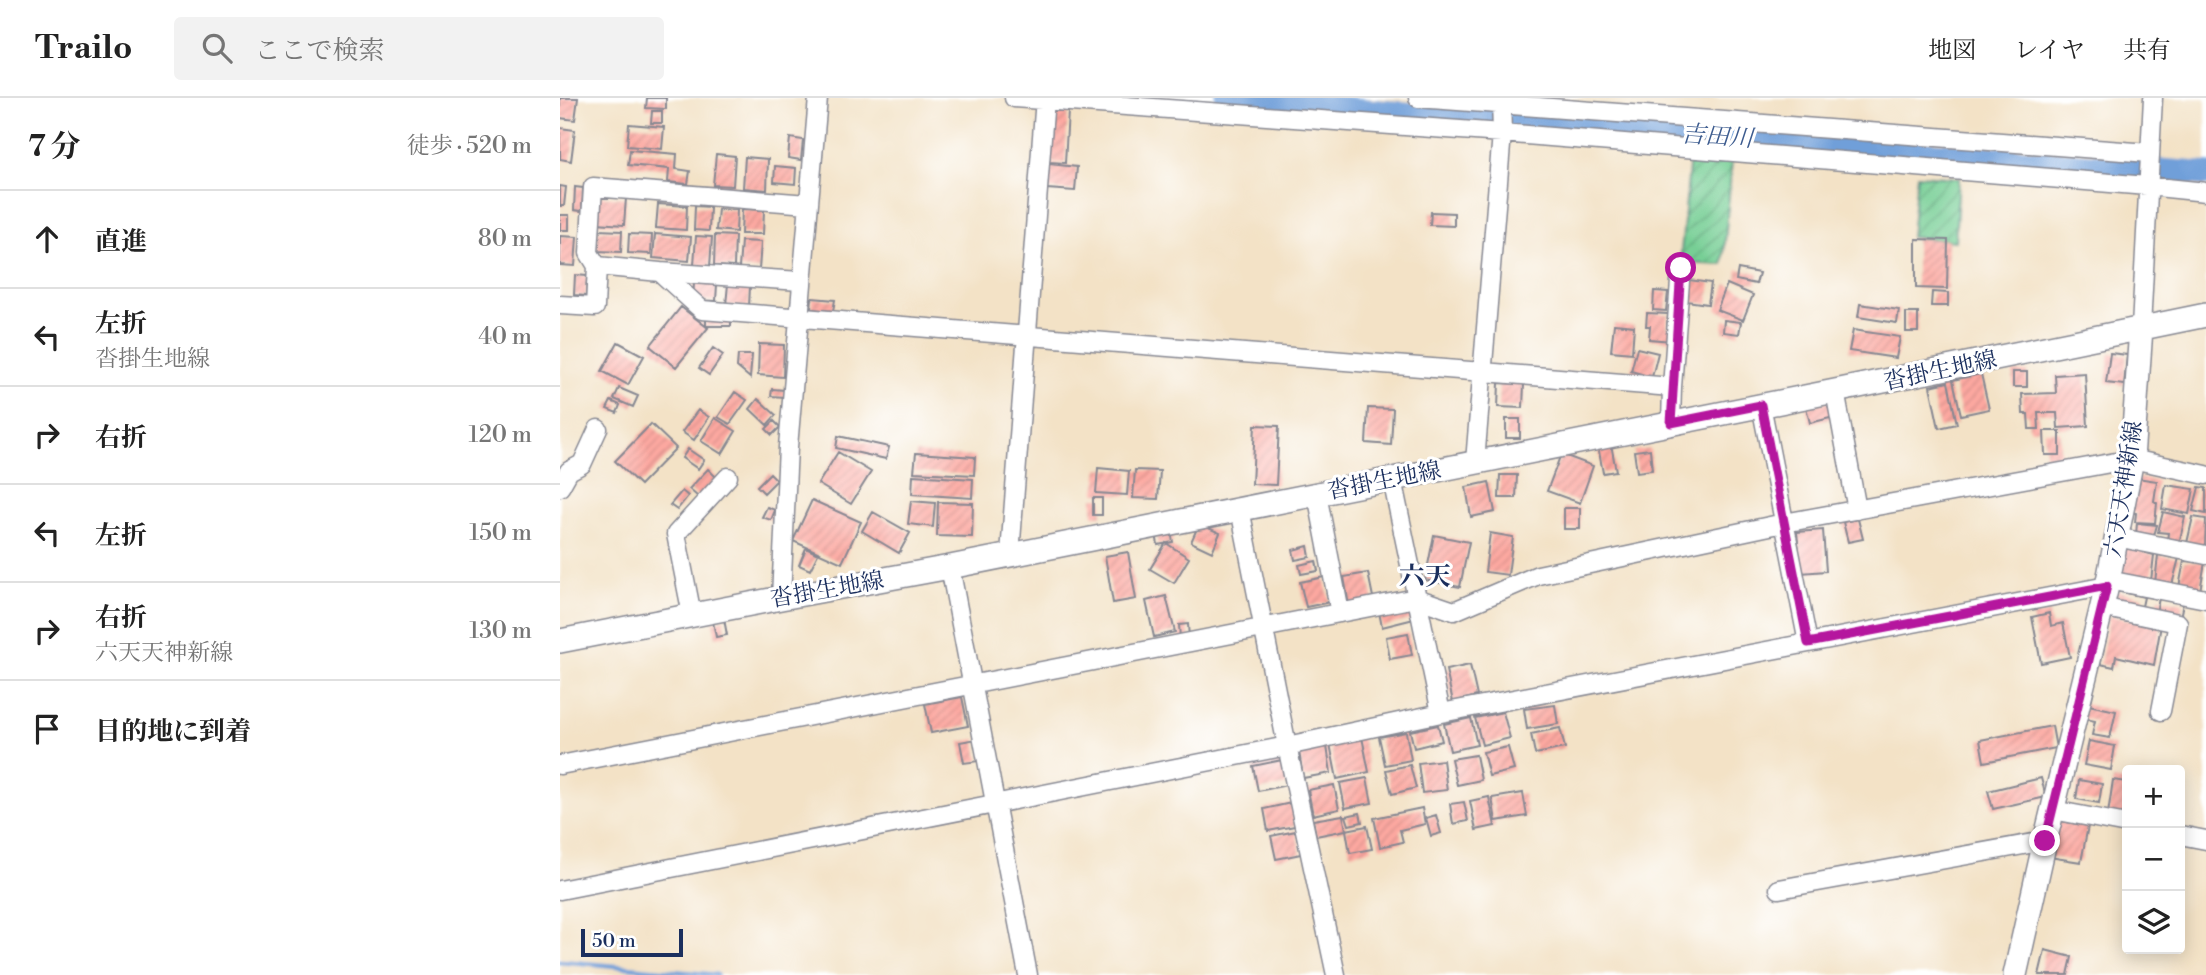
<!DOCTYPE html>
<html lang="ja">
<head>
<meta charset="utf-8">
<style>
  body { margin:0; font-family:"Libre Bodoni","Noto Serif JP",serif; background:#f2f2f2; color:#222 }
  .controls { position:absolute; right:21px; bottom:21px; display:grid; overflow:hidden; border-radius:7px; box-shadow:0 4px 18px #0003 }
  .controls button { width:63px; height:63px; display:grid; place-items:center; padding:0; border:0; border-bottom:2px solid #e0e0e0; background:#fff; color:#222; font:35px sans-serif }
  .scale { position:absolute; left:21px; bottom:18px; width:102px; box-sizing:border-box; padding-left:7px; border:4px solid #1b2f5e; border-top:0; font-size:19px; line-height:24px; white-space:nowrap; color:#1b2f5e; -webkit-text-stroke:5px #fff; paint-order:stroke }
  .stop { position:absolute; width:21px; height:21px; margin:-16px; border:5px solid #b5179e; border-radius:50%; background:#fff }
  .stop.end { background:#b5179e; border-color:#fff; box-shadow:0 2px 7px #0008 }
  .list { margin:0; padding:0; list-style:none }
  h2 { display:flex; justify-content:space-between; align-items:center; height:91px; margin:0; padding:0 28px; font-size:30px }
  h2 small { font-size:23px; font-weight:400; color:#767676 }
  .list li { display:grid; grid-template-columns:46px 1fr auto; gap:21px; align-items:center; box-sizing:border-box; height:98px; padding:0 28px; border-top:2px solid #e0e0e0 }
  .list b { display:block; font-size:26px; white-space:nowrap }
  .list p { margin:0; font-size:23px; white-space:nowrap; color:#767676 }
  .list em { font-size:23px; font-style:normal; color:#767676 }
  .icon { flex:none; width:38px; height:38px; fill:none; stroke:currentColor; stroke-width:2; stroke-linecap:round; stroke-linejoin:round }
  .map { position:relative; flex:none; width:1646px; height:877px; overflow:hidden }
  header { display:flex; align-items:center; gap:42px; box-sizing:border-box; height:98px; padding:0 35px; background:#fff; border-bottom:2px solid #e0e0e0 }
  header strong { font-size:33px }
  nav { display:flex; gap:38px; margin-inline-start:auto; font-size:24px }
  .search { width:490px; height:63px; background:#f2f2f2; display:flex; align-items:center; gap:18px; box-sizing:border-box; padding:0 24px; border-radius:7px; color:#767676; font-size:26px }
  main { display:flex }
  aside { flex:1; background:#fff }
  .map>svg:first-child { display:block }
</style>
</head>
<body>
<header>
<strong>Trailo</strong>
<div class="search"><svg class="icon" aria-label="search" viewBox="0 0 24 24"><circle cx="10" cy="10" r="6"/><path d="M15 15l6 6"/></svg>ここで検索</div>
<nav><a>地図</a><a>レイヤ</a><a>共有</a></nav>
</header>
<main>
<aside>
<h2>7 分<small>徒歩 · 520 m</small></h2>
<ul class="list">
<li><svg class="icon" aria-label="ahead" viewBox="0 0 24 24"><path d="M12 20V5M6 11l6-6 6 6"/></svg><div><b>直進</b></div><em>80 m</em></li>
<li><svg class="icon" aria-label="left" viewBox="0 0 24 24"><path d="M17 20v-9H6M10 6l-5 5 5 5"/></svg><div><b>左折</b><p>沓掛生地線</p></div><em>40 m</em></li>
<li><svg class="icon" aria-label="right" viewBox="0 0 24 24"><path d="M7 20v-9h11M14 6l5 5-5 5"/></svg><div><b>右折</b></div><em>120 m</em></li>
<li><svg class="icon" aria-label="left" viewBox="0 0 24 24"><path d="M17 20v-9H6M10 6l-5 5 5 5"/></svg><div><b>左折</b></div><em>150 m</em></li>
<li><svg class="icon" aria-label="right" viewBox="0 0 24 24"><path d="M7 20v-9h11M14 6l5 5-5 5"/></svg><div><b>右折</b><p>六天天神新線</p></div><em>130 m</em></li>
<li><svg class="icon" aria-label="arrive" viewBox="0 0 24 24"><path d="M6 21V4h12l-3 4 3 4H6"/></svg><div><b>目的地に到着</b></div></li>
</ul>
</aside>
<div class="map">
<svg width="1646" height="877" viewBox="0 0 1646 877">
  <defs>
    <pattern id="garden-furrows" width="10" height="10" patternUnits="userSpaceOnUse" patternTransform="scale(1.75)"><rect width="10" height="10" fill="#77cf95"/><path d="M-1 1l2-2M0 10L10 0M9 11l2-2" fill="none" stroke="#61a87d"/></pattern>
    <pattern id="building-hatch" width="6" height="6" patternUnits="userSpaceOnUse" patternTransform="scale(1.75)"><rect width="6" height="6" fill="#fda8a0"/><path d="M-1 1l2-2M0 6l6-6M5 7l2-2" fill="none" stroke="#d8918c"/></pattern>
  </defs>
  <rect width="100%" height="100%" fill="#fff"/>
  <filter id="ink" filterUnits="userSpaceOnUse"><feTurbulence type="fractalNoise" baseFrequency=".0143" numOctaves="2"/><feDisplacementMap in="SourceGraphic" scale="14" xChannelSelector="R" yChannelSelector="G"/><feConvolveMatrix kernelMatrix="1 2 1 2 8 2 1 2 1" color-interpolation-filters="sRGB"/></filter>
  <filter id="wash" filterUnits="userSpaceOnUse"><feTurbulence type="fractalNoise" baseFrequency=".00686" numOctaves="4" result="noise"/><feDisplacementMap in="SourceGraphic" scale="28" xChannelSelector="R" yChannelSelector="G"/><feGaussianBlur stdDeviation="1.57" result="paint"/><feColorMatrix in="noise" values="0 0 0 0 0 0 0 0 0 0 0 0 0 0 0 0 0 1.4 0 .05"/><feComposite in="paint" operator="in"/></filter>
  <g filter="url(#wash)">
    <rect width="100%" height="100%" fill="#f3e2c6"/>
    <path fill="url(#garden-furrows)" stroke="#497f7a" stroke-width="2" d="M1130,59L1172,62L1163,167L1120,165Z
      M1357,77L1399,80L1395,143L1351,139Z"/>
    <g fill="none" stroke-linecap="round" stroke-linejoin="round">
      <path stroke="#709fd9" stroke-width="4.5" d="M0,863L157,877"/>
      <path stroke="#709fd9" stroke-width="24" d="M667,0L798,12L1646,76"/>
    </g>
    <g id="blocks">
      <path fill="url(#building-hatch)" d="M0,0H18L15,22L0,20Z
        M87,0H106V11L86,10Z
        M493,12L508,13L505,65L489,64Z
        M92,13H102V25H91Z
        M69,26L104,29L102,51L67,48Z
        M0,30L15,32L11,63L0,61Z
        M230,40L243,42L241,62L228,60Z
        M70,52L117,56L116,71L130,73L128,86L108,84L109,71L68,67Z
        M156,56L175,58L173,88L153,87Z
        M185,59L208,61L207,92L183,90Z
        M489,66L517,69L515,93L487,91Z
        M215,68L236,70L235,86L214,84Z
        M0,88L6,89L4,108H0Z
        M15,89L23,90L22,113L14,112Z
        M39,98L66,100L64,127L37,125Z
        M98,106L127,108L126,132L96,130Z
        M135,108L150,109L149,133L134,132Z
        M158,111L177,112L176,134L156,132Z
        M182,111L204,112L203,136H181Z
        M871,114L894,115V128L870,127Z
        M0,117H9V132H0Z
        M38,132L62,133L61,154L37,153Z
        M69,136L92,137L91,156L68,155Z
        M95,136L131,139L129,163L93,160Z
        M155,137L175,138L174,169L154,168Z
        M0,138L17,139L15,168L0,167Z
        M136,138L152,139L150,169L134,167Z
        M1356,141L1388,142L1387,191L1356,190Z
        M181,143L201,144L199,172L179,170Z
        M1178,171L1199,175L1196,186L1176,182Z
        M15,177L27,178L26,198L14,197Z
        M1129,182L1151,185L1148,206L1126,203Z
        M134,185L157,186L156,203L133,202Z
        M168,186L190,188L189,209L166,207Z
        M1167,186L1193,197L1183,222L1157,212Z
        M1094,193L1108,194L1106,213L1093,212Z
        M1372,194L1388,195V208H1371Z
        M252,200L275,202L273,213L251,211Z
        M1300,206L1339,212L1337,225L1298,219Z
        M121,209L148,230L116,269L90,248Z
        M1087,215L1108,216L1107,229H1113L1112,243L1089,241L1090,228H1086Z
        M1346,215H1358V234H1346Z
        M146,219H171V228H146Z
        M1164,222L1181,224L1179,236L1163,234Z
        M1054,226L1074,228L1072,255L1051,253Z
        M1293,232L1340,239L1336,260L1289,253Z
        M58,244L84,258L68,287L42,273Z
        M199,246L224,247L223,279L198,277Z
        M153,250L163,257L149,277L139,270Z
        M1077,250L1098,255L1092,279L1071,273Z
        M1550,255L1567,257L1564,287L1546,285Z
        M178,257H192L190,280L177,269Z
        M1453,274H1467V289H1453Z
        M1525,275L1528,328L1498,330L1497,315H1478L1479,331H1469L1468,316H1463L1462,296L1496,295L1495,277Z
        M1421,276L1429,311L1401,317L1393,282Z
        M1388,284L1397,326L1379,330L1370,288Z
        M939,285L964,286L963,310L938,309Z
        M59,290L78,298L73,309L54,301Z
        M212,291L225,292V299L211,298Z
        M175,294L187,302L170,326L158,319Z
        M198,301L216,317L207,327L190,311Z
        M51,303L60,307L57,315L47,311Z
        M1270,303L1274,319L1250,325L1246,309Z
        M808,310L833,311L831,347L806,345Z
        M138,312L149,319L134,342L122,334Z
        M155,320L176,333L162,356L141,343Z
        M946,321H960V340H946Z
        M214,323L220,329L212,337L206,331Z
        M91,326L116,350L80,387L55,363Z
        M695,327L719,328L716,387L692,386Z
        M1484,333H1500V357H1485Z
        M278,338L329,349L326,361L276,350Z
        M1051,346L1056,373L1043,375L1038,348Z
        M128,351L144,362L138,371L122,360Z
        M1090,351L1092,372L1077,374L1074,353Z
        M278,354L311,374L291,406L258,386Z
        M356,355L415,359L414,377L354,374Z
        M1001,356L1033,368L1020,405L987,393Z
        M538,370L569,373L567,397L536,395Z
        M148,371L157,380L138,399L129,391Z
        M575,372L600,373L598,401L573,400Z
        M210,375L217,382L204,395L197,388Z
        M353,377L413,381L412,400L352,396Z
        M940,377H957L956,400H939Z
        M1577,380L1597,383L1594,403L1597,405L1595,425L1575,424L1576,415L1570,414Z
        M929,384L935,414L911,419L906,389Z
        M1606,387L1634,391L1629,416L1602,411Z
        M1639,389L1646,390V416L1633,413Z
        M122,393L128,398L117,412L110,407Z
        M533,400H542V417H533Z
        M252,402L301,424L282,465L233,443Z
        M351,403L375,405L373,429L348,426Z
        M378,404L413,405L412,439L377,438Z
        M207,409L215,412L211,422L202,419Z
        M1004,410H1020V431H1004Z
        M313,414L350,435L339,455L302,433Z
        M1603,414L1625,419L1619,446L1607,444L1608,435L1598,434Z
        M1633,419L1646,421L1645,448L1627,445Z
        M1298,421L1303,441L1288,444L1283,424Z
        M1577,425L1597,427L1593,441L1576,437Z
        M639,426L660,435L652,454L631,444Z
        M1263,432L1266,473L1241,475L1237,434Z
        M611,433L613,444L598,447L596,435Z
        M930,435L953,439L948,477L925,474Z
        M874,437L909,444L900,489L865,482Z
        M606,445L629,460L614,485L590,471Z
        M748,448L750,459L735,462L733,452Z
        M246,450L258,456L250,472L239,467Z
        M1568,450L1594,457L1591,483L1557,478L1561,457Z
        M568,454L576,501L553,505L545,458Z
        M1598,457L1619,460L1612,487L1595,485Z
        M756,463L758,473L741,476L739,467Z
        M1624,463L1645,464L1640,493L1619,489Z
        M808,475L814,504L789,508L784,479Z
        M764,479L770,504L746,509L740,484Z
        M1557,493L1584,499L1581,513L1554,507Z
        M606,498L615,534L594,539L586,503Z
        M1599,500L1623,505L1620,520L1596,515Z
        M851,507L854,521L822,529L819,514Z
        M1489,515L1491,528L1503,525L1510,559L1481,565L1472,519Z
        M1549,518L1601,527L1594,567L1556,558L1554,569L1540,566Z
        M164,521L167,537L156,539L153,524Z
        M628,526L629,540H620L619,527Z
        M848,535L852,557L830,561L826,539Z
        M910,567L917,598L893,604L886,572Z
        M402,599L408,628L371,635L365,606Z
        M1524,606L1556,613L1550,640L1532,637L1535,623L1521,620Z
        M995,607L998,626L967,631L964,611Z
        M943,614L950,640L922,647L915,620Z
        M911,620L917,647L890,653L884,626Z
        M878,627L882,643L854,650L850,633Z
        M1492,628L1496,650L1424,664L1420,642Z
        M1000,630L1005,650L975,656L971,636Z
        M846,634L851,662L825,667L819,639Z
        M802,639L809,674L777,681L770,646Z
        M416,641L419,663L404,665L400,644Z
        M1529,643L1555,648L1551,672L1524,667Z
        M767,648L771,675L743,680L739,653Z
        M948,649L954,672L929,678L923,654Z
        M916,657L921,682L897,687L891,661Z
        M722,662L727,687L698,693L693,668Z
        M883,662L887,692L862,695L858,665Z
        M850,667L856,690L832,696L826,672Z
        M807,680L812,705L785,710L780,685Z
        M1481,680L1486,699L1433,711L1428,693Z
        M1519,682L1542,686L1539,705L1516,701Z
        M1553,682L1567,684V714L1565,713L1564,719L1548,716Z
        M774,687L779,711L753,717L748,692Z
        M963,695L967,718L936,723L932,700Z
        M929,699L935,728L916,732L910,703Z
        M904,704L908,723L893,726L890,706Z
        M731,705L735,728L708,733L704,711Z
        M862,710L865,726L840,732L843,744L820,749L814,720Z
        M800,715L802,724L789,727L786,718Z
        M783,717L786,732L756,738L753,722Z
        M876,717L881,735L871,738L866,720Z
        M1496,722L1528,728L1521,764L1489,759Z
        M807,728L812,751L790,755L786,732Z
        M736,733L741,756L716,761L711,738Z
        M1485,852L1512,859L1508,877H1479Z"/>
    </g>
  </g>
  <g filter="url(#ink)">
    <use href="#blocks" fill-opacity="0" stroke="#878892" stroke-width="2"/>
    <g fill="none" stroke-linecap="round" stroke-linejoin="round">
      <g stroke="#878892" stroke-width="21">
        <path id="minor" d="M454,0L942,35L1587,88L1646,94
          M858,0L1589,55
          M37,168L100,174L142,212L1112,289L1111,325
          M100,174L241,183
          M0,207L35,209L37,168L29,155L33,89L248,106
          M1581,230L1593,0
          M1112,289L1121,170
          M1275,293L1297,412
          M1201,307L1248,545
          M915,364L942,35L941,0
          M832,381L881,615
          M0,389L9,373L22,366L38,331
          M757,396L780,515
          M680,411L727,648L776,877
          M1556,439L1646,457
          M450,456L485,0
          M390,469L468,877
          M1548,482L1646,501
          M221,500L228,349L258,0
          M1541,509L1618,525L1601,613
          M132,517L116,436L168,379
          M0,667L856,500L894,513L978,477L1224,425L1572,361L1646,377
          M1493,712L1567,726
          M1620,737L1646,742
          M1219,791L1485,743
          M0,792L727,648L881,615L1547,488"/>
      </g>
      <g stroke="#878892" stroke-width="26">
        <path id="major" d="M0,543L221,500L390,469L1275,293L1646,217
          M1455,877L1485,743L1547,488L1572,361L1581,230"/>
      </g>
      <use href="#minor" stroke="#fff" stroke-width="18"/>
      <use href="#major" stroke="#fff" stroke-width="23"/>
    </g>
  </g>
  <g fill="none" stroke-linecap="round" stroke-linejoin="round" filter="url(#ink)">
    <path stroke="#b5179e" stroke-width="9" d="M1121,170L1111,325L1201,307L1248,545L1547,488L1485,743"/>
  </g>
  <g text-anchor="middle" stroke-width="6" stroke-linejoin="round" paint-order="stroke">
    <g font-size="23" fill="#1b2f5e" stroke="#fff">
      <text transform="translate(1380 272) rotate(-12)" y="8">沓掛生地線</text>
      <text transform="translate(824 382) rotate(-11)" y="8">沓掛生地線</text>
      <text transform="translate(1563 391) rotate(-81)" y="8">六天天神新線</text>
      <text transform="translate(267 491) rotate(-10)" y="8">沓掛生地線</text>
    </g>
    <g font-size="24" font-style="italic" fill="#3d5c8f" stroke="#fff">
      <text transform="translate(1157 38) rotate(4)" y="8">吉田川</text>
    </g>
    <g font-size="26" font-weight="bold" fill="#1b2f5e" stroke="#fff">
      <text x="865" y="487">六天</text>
    </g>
  </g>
</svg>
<div class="controls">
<button>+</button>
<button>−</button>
<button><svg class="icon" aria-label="layers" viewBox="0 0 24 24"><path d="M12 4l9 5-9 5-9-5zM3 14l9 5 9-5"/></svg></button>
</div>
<div class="scale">50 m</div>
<div class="stop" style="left:1121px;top:170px"></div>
<div class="stop end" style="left:1485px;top:743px"></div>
</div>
</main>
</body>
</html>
